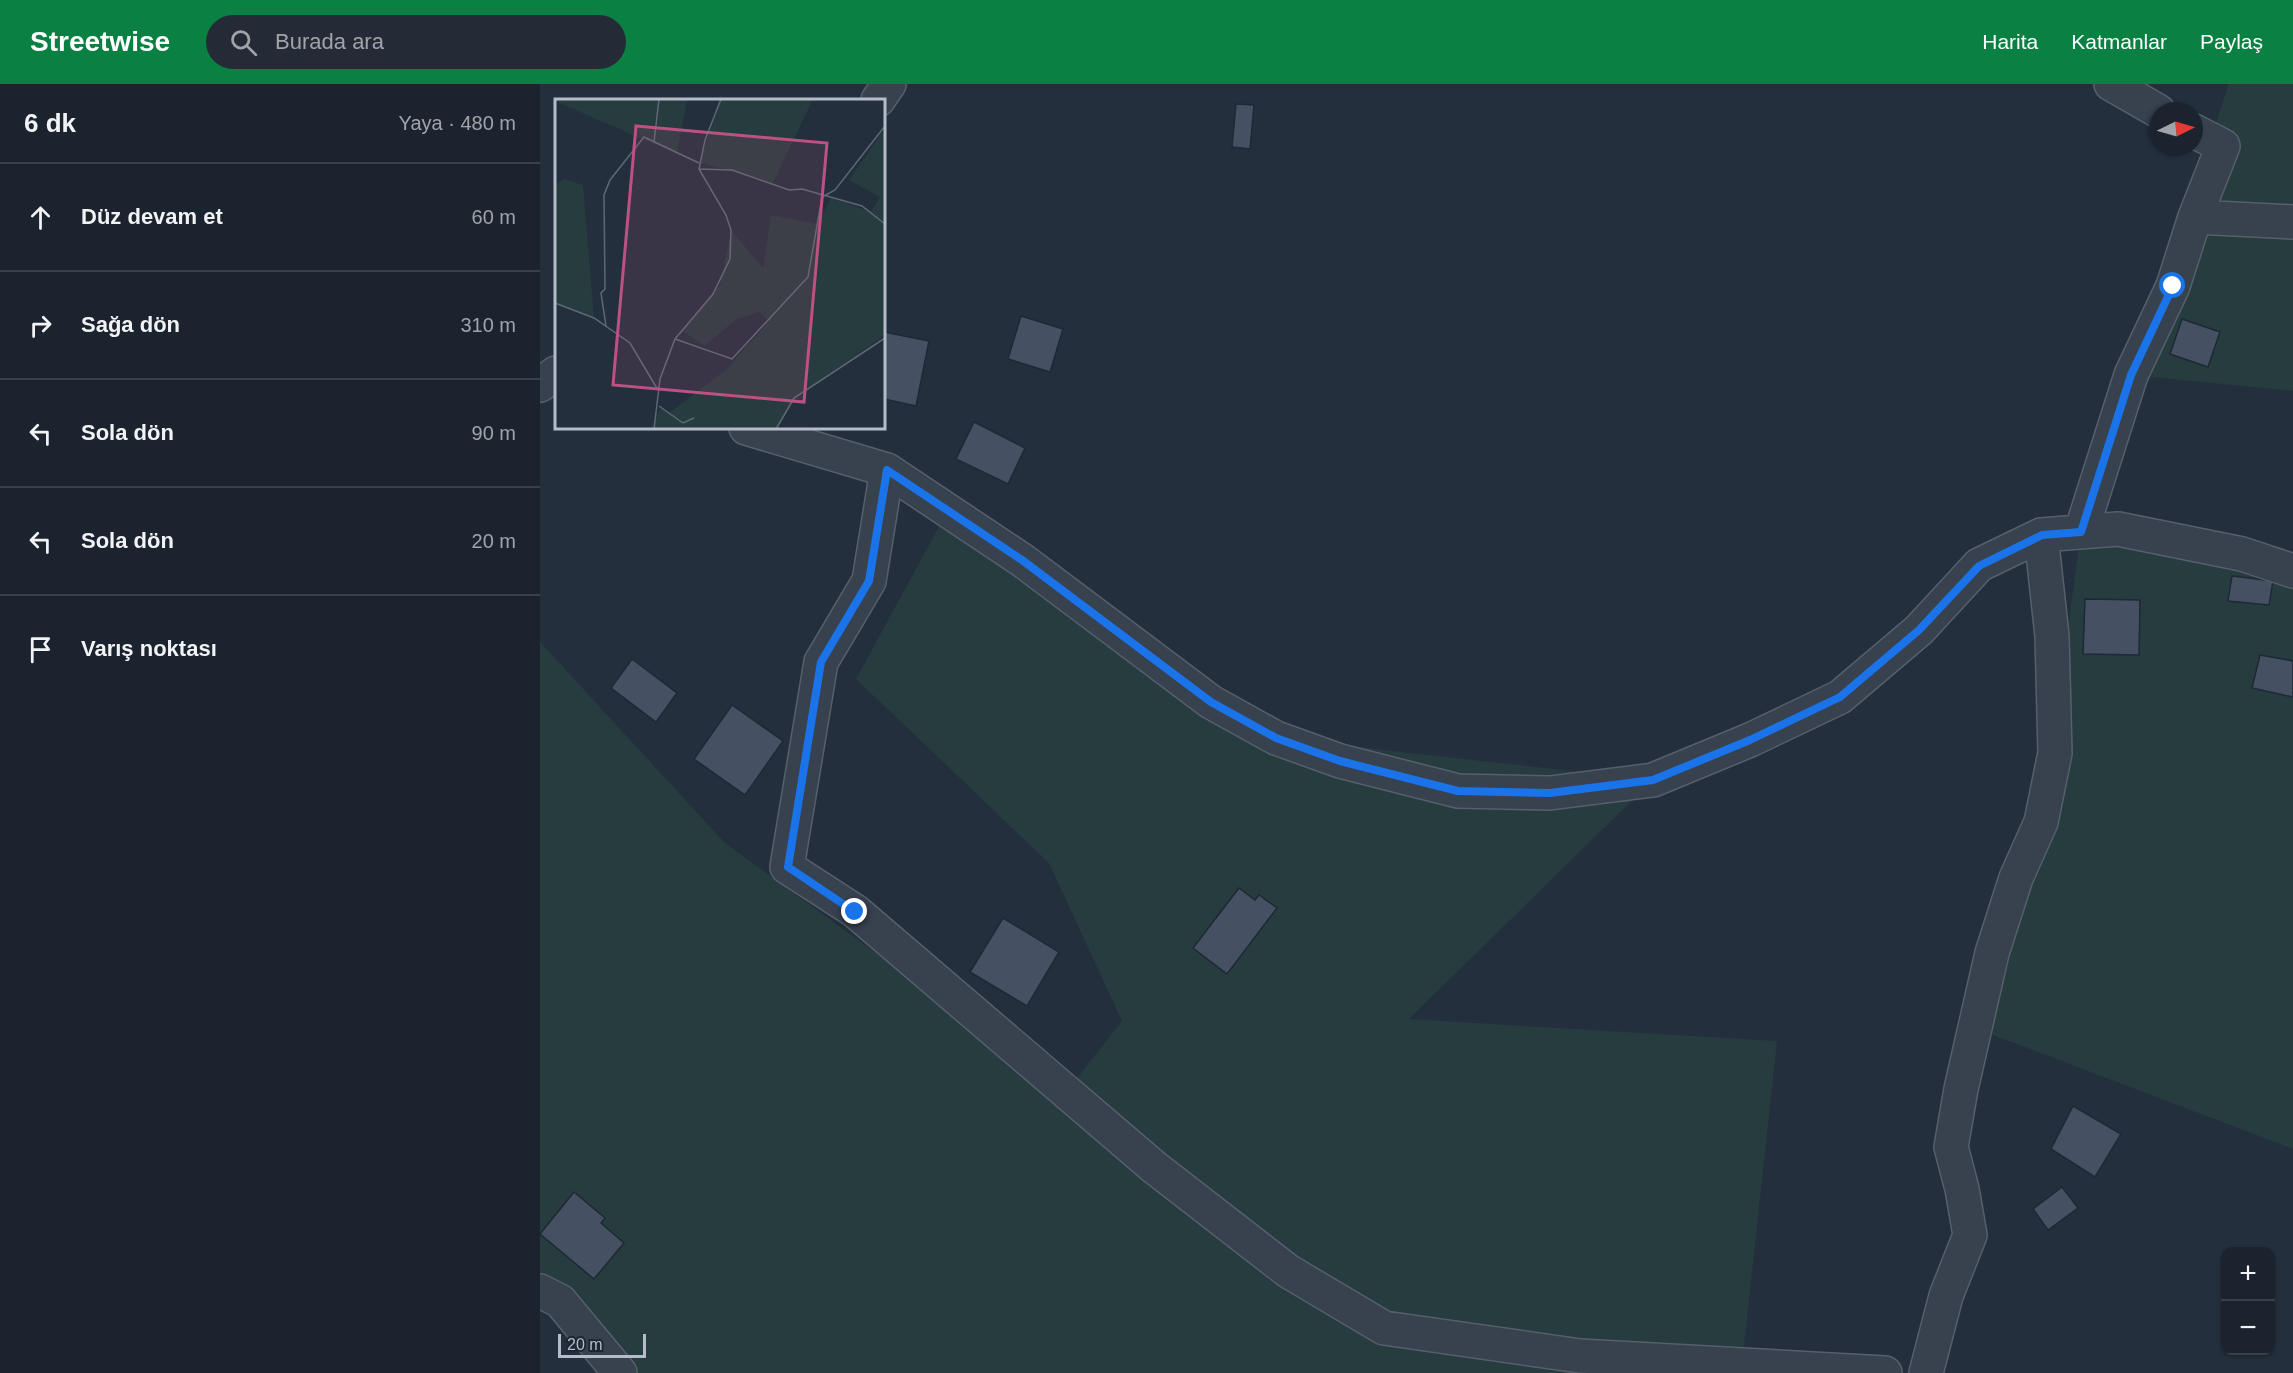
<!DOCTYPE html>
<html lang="tr">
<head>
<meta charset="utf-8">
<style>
  body { margin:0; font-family:Arial,sans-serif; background:#242b36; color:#f1f3f6 }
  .controls { position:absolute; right:18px; bottom:18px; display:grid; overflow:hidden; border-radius:12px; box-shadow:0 2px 4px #0004 }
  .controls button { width:54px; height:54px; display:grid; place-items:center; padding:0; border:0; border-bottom:2px solid #39404a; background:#1b232e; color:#f1f3f6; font:30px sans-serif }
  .compass { position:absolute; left:1609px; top:18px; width:54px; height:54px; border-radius:50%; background:#1b232e; box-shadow:0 2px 4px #0004; rotate:85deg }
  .scale { position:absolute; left:18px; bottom:15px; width:88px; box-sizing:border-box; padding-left:6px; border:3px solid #b4bcc9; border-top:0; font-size:16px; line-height:21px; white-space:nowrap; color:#b4bcc9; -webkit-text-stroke:4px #1d2633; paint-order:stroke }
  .stop { position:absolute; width:18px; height:18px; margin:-14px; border:4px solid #1a73e8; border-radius:50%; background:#fff }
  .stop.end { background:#1a73e8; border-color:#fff; box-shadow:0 2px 6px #0008 }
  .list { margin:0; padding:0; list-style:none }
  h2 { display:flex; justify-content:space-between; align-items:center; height:78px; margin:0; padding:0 24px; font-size:26px }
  h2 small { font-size:20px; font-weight:400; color:#a0a4aa }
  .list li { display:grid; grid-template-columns:39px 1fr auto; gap:18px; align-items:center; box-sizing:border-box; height:108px; padding:0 24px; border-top:2px solid #39404a }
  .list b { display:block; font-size:22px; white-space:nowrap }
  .list em { font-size:20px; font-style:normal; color:#a0a4aa }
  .icon { flex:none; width:33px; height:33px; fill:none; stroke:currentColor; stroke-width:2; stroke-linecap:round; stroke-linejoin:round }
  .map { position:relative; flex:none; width:1753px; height:1289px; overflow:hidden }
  header { display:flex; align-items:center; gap:36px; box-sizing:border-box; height:84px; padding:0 30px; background:#0b8043; color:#fff }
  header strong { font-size:28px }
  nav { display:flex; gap:33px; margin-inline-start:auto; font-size:21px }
  .search { width:420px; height:54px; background:#242b36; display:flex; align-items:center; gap:15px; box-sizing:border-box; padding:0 21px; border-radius:33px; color:#a0a4aa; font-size:22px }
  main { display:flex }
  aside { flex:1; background:#1b232e }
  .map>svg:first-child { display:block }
</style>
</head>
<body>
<header>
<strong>Streetwise</strong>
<div class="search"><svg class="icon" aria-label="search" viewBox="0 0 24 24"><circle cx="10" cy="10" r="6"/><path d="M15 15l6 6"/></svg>Burada ara</div>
<nav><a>Harita</a><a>Katmanlar</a><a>Paylaş</a></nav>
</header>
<main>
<aside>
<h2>6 dk<small>Yaya · 480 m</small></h2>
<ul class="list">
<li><svg class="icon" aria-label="ahead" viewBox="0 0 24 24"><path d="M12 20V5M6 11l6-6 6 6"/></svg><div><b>Düz devam et</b></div><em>60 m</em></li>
<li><svg class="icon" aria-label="right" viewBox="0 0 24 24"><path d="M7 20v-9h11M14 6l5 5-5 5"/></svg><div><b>Sağa dön</b></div><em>310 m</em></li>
<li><svg class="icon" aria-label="left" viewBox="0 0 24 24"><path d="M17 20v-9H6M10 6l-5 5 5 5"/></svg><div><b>Sola dön</b></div><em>90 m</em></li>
<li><svg class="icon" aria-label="left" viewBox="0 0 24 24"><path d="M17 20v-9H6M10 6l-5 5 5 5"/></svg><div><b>Sola dön</b></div><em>20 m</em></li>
<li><svg class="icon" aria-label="arrive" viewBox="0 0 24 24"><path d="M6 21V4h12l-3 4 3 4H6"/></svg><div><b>Varış noktası</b></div></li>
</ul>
</aside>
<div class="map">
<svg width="1753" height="1289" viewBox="0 0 1753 1289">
  <rect width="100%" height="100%" fill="#242f3e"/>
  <path fill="#263c3f" d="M1689,0H1753V307L1591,291Z
    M408,426L736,654L1113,696L869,935L1237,957L1202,1281L1222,1289H77L36,1240L0,1222V558L184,758L526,1008L582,937L509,779L316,595Z
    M1541,448L1753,500V1065L1435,944L1501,738Z"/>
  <path fill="#455162" stroke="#1f2835" stroke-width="1.5" d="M696,20L714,21L710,65L692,63Z
    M481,232L523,245L510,288L468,275Z
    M1642,235L1680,248L1668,283L1630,270Z
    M344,248L389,257L376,322L344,315Z
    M434,338L485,364L468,400L416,375Z
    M1692,492L1733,497L1729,521L1688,517Z
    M1545,515L1600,516L1599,571L1543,570Z
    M1720,571L1753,577V613L1712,604Z
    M92,575L137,609L116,638L71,604Z
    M192,621L243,657L205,711L154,675Z
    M699,804L715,816L719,811L737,824L687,890L653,864Z
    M463,834L519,868L487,922L430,888Z
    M1533,1022L1581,1050L1555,1093L1511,1065Z
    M1522,1103L1538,1124L1508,1146L1493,1125Z
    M34,1108L65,1134L61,1139L84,1159L54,1195L0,1150Z"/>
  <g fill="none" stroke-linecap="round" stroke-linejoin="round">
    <g stroke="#565f6c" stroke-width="36">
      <path id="minor" d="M1571,0L1618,27
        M338,16L349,0
        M1655,133L1753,138
        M0,301L16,289
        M206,344L347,386L482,476L671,618L736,654L800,677L918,707L1010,709L1113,696L1210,656L1300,613L1379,546L1439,481L1501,451L1578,445L1702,470L1753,487
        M347,386L329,497L281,578L247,783L315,827L614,1083L748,1187L844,1244L1040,1272L1345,1289
        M1541,448L1591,291L1633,202L1655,133L1683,62L1654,47
        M0,1207L20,1217L80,1289
        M1386,1289L1406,1212L1430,1151L1422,1105L1411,1063L1421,1005L1452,869L1476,794L1501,738L1515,669L1512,552L1501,451"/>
    </g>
    <use href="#minor" stroke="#38414e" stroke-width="33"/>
  </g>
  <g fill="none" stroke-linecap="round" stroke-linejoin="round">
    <path stroke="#1a73e8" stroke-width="8" d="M315,828L248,783L281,578L329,497L347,386L482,476L671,618L736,654L800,677L918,707L1010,709L1113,696L1210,656L1300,613L1379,546L1439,482L1502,451L1541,448L1591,291L1633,202"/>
  </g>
  <g transform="translate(15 15)">
    <rect width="330" height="330" fill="#242f3e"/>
    <path d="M132,0L122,55L0,2V0ZM166,0H258L217,86L187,74L144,64ZM330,29V236L242,297L222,330H96L105,309L114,314L173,269L214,222L204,213L180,221L150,247L127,232L165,186L176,131L208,169L216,116L263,125L276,99L316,113L325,98L294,81ZM9,80L28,86L39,219L0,205V86Z" fill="#263c3f"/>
    <path fill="none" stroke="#5e6776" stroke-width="1.5" d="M99,43L104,0M144,70L177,71L234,91L247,90L307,107L330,125M0,204L39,219L75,244L103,291M51,227L46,194L50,190L49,96L55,81L89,38L144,64M120,240L177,260L253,178L267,98L280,91L330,27M104,307L128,324L139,319M99,330L105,280L120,240L158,195L175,160L176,131L171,116L144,70L150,41L166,0M221,330L239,299L330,239"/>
    <path fill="#bd5182" fill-opacity="0.15" stroke="#bd5182" stroke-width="3" d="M81,27L272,44L249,303L58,286Z"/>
    <rect width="330" height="330" fill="none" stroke="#b4bcc9" stroke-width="3"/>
  </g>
</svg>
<div class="controls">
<button>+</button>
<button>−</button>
</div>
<svg class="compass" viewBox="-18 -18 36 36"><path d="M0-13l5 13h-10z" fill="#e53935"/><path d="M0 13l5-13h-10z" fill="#a0a4aa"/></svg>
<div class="scale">20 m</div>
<div class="stop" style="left:1633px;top:202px"></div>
<div class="stop end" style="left:315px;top:828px"></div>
</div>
</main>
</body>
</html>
